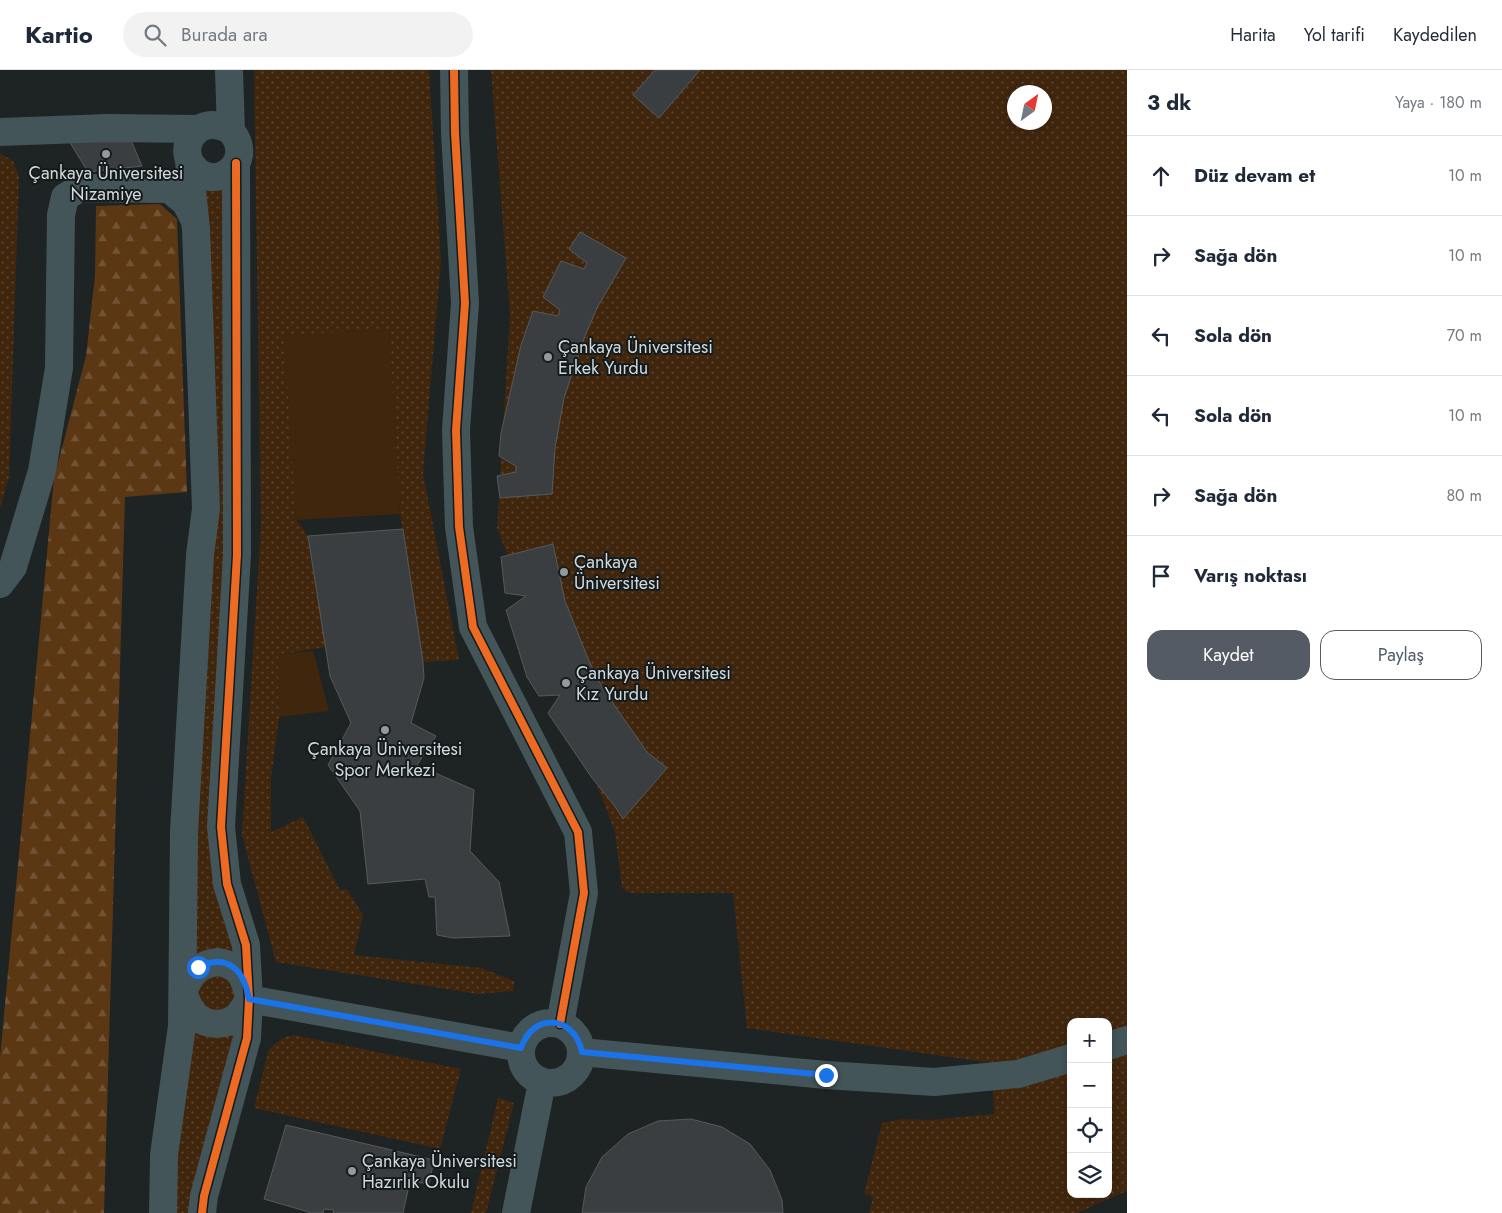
<!DOCTYPE html>
<html lang="tr">
<head>
<meta charset="utf-8">
<style>
  body { margin:0; font-family:Jost,sans-serif; background:#f2f2f3; color:#1f2937 }
  .controls { position:absolute; right:15px; bottom:15px; display:grid; overflow:hidden; border-radius:10px; box-shadow:0 2px 8px #0003 }
  .controls button { width:45px; height:45px; display:grid; place-items:center; padding:0; border:0; border-bottom:1px solid #e0e1e3; background:#fff; color:#1f2937; font:25px sans-serif }
  .compass { position:absolute; left:1007px; top:15px; width:45px; height:45px; border-radius:50%; background:#fff; box-shadow:0 2px 8px #0003; rotate:33deg }
  .stop { position:absolute; width:15px; height:15px; margin:-11px; border:4px solid #1a73e8; border-radius:50%; background:#fff }
  .stop.end { background:#1a73e8; border-color:#fff; box-shadow:0 1px 5px #0008 }
  .list { margin:0; padding:0; list-style:none }
  h2 { display:flex; justify-content:space-between; align-items:center; height:65px; margin:0; padding:0 20px; font-size:21px }
  h2 small { font-size:16px; font-weight:400; color:#747a83 }
  .list li { display:grid; grid-template-columns:32px 1fr auto; gap:15px; align-items:center; box-sizing:border-box; height:80px; padding:0 20px; border-top:1px solid #e0e1e3 }
  .list b { display:block; font-size:19px; white-space:nowrap }
  .list em { font-size:16px; font-style:normal; color:#747a83 }
  .actions { display:flex; gap:10px; padding:15px 20px }
  .actions a { flex:1; padding:11px 0; border:1px solid #545b64; border-radius:15px; text-align:center; font-size:18px; color:#545b64 }
  .actions .main { background:#545b64; color:#fff }
  .icon { flex:none; width:28px; height:28px; fill:none; stroke:currentColor; stroke-width:2; stroke-linecap:round; stroke-linejoin:round }
  .map { position:relative; flex:none; width:1127px; height:1143px; overflow:hidden }
  header { display:flex; align-items:center; gap:30px; box-sizing:border-box; height:70px; padding:0 25px; background:#fff; border-bottom:1px solid #e0e1e3 }
  header strong { font-size:24px }
  nav { display:flex; gap:28px; margin-inline-start:auto; font-size:18px }
  .search { width:350px; height:45px; background:#f2f2f3; display:flex; align-items:center; gap:12px; box-sizing:border-box; padding:0 18px; border-radius:28px; color:#747a83; font-size:19px }
  main { display:flex }
  aside { flex:1; background:#fff }
  .map>svg:first-child { display:block }
</style>
</head>
<body>
<header>
<strong>Kartio</strong>
<div class="search"><svg class="icon" aria-label="search" viewBox="0 0 24 24"><circle cx="10" cy="10" r="6"/><path d="M15 15l6 6"/></svg>Burada ara</div>
<nav><a>Harita</a><a>Yol tarifi</a><a>Kaydedilen</a></nav>
</header>
<main>
<div class="map">
<svg width="1127" height="1143" viewBox="0 0 1127 1143">
  <defs>
    <pattern id="grass-dots" width="8" height="8" patternUnits="userSpaceOnUse" patternTransform="scale(1.25)"><rect width="8" height="8" fill="#41260e"/><path d="M2 2h.1M6 6h.1" fill="none" stroke="#5c4530" stroke-width="1.8" stroke-linecap="round"/></pattern>
    <pattern id="forest-firs" width="22" height="20" patternUnits="userSpaceOnUse" patternTransform="scale(1.25)"><rect width="22" height="20" fill="#5b3714"/><path d="M5 1l3.5 6h-7zM16 11l3.5 6h-7z" fill="#725336"/></pattern>
  </defs>
  <rect width="100%" height="100%" fill="#1e2324"/>
  <path fill="url(#grass-dots)" fill-rule="evenodd" d="M254,0H429L441,190L423,403L459,590L423,592L400,444L389,260L296,449L308,466L326,577L278,585L279,647L271,708V762L303,747L340,820L347,819L363,845L354,885L482,898L514,911V921L478,924L276,892L242,765L261,454Z
    M491,0H1127V1121L1077,1143H869L873,1127L864,1124L882,1053L903,1049L930,1050L994,1044L992,993L747,958L733,823H629L622,818L615,762L497,458L510,244ZM1014,22H1044V52H1014ZM1071,952H1108V1124H1071Z
    M0,83L13,91L19,106L9,407L0,439Z
    M189,91L231,100L222,735L248,900L202,1143H163L206,439Z
    M293,965L461,999L440,1079L254,1038L269,979L283,968Z
    M498,1028L514,1033L486,1143H471Z"/>
  <path fill="url(#forest-firs)" d="M160,134L177,149L187,422L125,427L104,1143H0V988L54,408L86,286L95,206L96,136Z"/>
  <path fill="#41260e" d="M389,259L400,444L296,450L284,265Z
    M313,581L329,641L279,647L278,585Z"/>
  <path fill="#3b3e40" stroke="#565a5b" d="M655,0H700L659,48L633,25Z
    M130,68L142,96L88,102L69,71Z
    M580,162L626,188L597,238L585,266L574,298L564,328L559,356L555,378L552,424L500,428L497,406L516,402V396L499,386L501,363L521,275L533,241L558,246L560,240L543,227L561,191L584,199L587,193L569,179Z
    M403,459L423,592L424,608L411,653L436,666L417,695L474,720L470,781L499,812L510,866L453,868L437,865L435,827H429L425,809L368,814L360,741L328,695L351,653L330,606L308,466Z
    M553,474L565,531L589,591L603,619L633,662L647,682L667,698L623,749L614,735L592,708L548,643L560,625L539,626L527,607L506,540L526,526L505,523L501,487Z
    M691,1049L722,1057L750,1074L770,1100L782,1130L783,1143H582L586,1117L602,1087L628,1064L658,1051Z
    M286,1055L434,1090L429,1114L410,1111L403,1143H333L334,1140L324,1139L323,1143H312L264,1129Z"/>
  <g fill="none" stroke-linecap="round" stroke-linejoin="round">
    <path stroke="#435559" stroke-width="28" d="M229,0L231,61C258,93 212,126 191,94C187,87 186,79 189,71C197,53 216,51 231,61
      M454,0L455,63L465,233L456,360L459,457L473,557L578,762L584,823L560,954
      M0,62L108,58L198,59
      M0,514L13,497L42,401L59,298L61,145L65,127L80,118L169,119L186,133L194,149
      M218,892C241,896 245,908 249,929C246,935 242,941 238,946C224,958 202,956 192,941C188,936 186,929 183,923C189,905 198,894 218,892Z
      M249,929L521,978
      M521 983a30 30 0 1 1 60 0a30 30 0 1 1-60 0Z
      M1108,976L1127,970
      M581,982L826,1005L934,1012L1018,1004L1071,988
      M163,1143L164,1085L182,956L184,762L200,485L206,439L196,159L189,91
      M202,1143L204,1126L247,968L249,929L246,875L227,814L221,757L237,485L236,93
      M516,1143L542,1012"/>
    <g stroke="#131b1d" stroke-width="11">
      <path id="cycleway" d="M454,0L455,63L465,233L456,360L459,457L473,557L578,762L584,823L560,954
        M202,1143L204,1126L247,968L249,929L246,875L227,814L221,757L237,485L236,93"/>
    </g>
    <use href="#cycleway" stroke="#ed6a23" stroke-width="8"/>
  </g>
  <g fill="none" stroke-linecap="round" stroke-linejoin="round">
    <path stroke="#1a73e8" stroke-width="6" d="M198,897C228,883 244,900 249,929L521,978C533,942 574,945 582,982L826,1005"/>
  </g>
  <g fill="#94999a" stroke="#131b1d" stroke-width="2">
    <circle cx="106" cy="84" r="5"/>
    <circle cx="548" cy="287" r="5"/>
    <circle cx="564" cy="502" r="5"/>
    <circle cx="566" cy="613" r="5"/>
    <circle cx="385" cy="660" r="5"/>
    <circle cx="352" cy="1101" r="5"/>
  </g>
  <g text-anchor="middle" stroke-width="4" stroke-linejoin="round" paint-order="stroke">
    <g font-size="18" fill="#d3d8da" stroke="#131b1d" text-anchor="start">
      <text x="106" y="109" text-anchor="middle">Çankaya Üniversitesi<tspan x="106" dy="21">Nizamiye</tspan></text>
      <text x="558" y="283">Çankaya Üniversitesi<tspan x="558" dy="21">Erkek Yurdu</tspan></text>
      <text x="574" y="498">Çankaya<tspan x="574" dy="21">Üniversitesi</tspan></text>
      <text x="576" y="609">Çankaya Üniversitesi<tspan x="576" dy="21">Kız Yurdu</tspan></text>
      <text x="385" y="685" text-anchor="middle">Çankaya Üniversitesi<tspan x="385" dy="21">Spor Merkezi</tspan></text>
      <text x="362" y="1097">Çankaya Üniversitesi<tspan x="362" dy="21">Hazırlık Okulu</tspan></text>
    </g>
  </g>
</svg>
<div class="controls">
<button>+</button>
<button>−</button>
<button><svg class="icon" aria-label="locate" viewBox="0 0 24 24"><circle cx="12" cy="12" r="6"/><path d="M12 2v4M12 18v4M2 12h4M18 12h4"/></svg></button>
<button><svg class="icon" aria-label="layers" viewBox="0 0 24 24"><path d="M12 4l9 5-9 5-9-5zM3 14l9 5 9-5"/></svg></button>
</div>
<svg class="compass" viewBox="-18 -18 36 36"><path d="M0-13l5 13h-10z" fill="#e53935"/><path d="M0 13l5-13h-10z" fill="#747a83"/></svg>
<div class="stop" style="left:198px;top:897px"></div>
<div class="stop end" style="left:826px;top:1005px"></div>
</div>
<aside>
<h2>3 dk<small>Yaya · 180 m</small></h2>
<ul class="list">
<li><svg class="icon" aria-label="ahead" viewBox="0 0 24 24"><path d="M12 20V5M6 11l6-6 6 6"/></svg><div><b>Düz devam et</b></div><em>10 m</em></li>
<li><svg class="icon" aria-label="right" viewBox="0 0 24 24"><path d="M7 20v-9h11M14 6l5 5-5 5"/></svg><div><b>Sağa dön</b></div><em>10 m</em></li>
<li><svg class="icon" aria-label="left" viewBox="0 0 24 24"><path d="M17 20v-9H6M10 6l-5 5 5 5"/></svg><div><b>Sola dön</b></div><em>70 m</em></li>
<li><svg class="icon" aria-label="left" viewBox="0 0 24 24"><path d="M17 20v-9H6M10 6l-5 5 5 5"/></svg><div><b>Sola dön</b></div><em>10 m</em></li>
<li><svg class="icon" aria-label="right" viewBox="0 0 24 24"><path d="M7 20v-9h11M14 6l5 5-5 5"/></svg><div><b>Sağa dön</b></div><em>80 m</em></li>
<li><svg class="icon" aria-label="arrive" viewBox="0 0 24 24"><path d="M6 21V4h12l-3 4 3 4H6"/></svg><div><b>Varış noktası</b></div></li>
</ul>
<div class="actions"><a class="main">Kaydet</a><a>Paylaş</a></div>
</aside>
</main>
</body>
</html>
